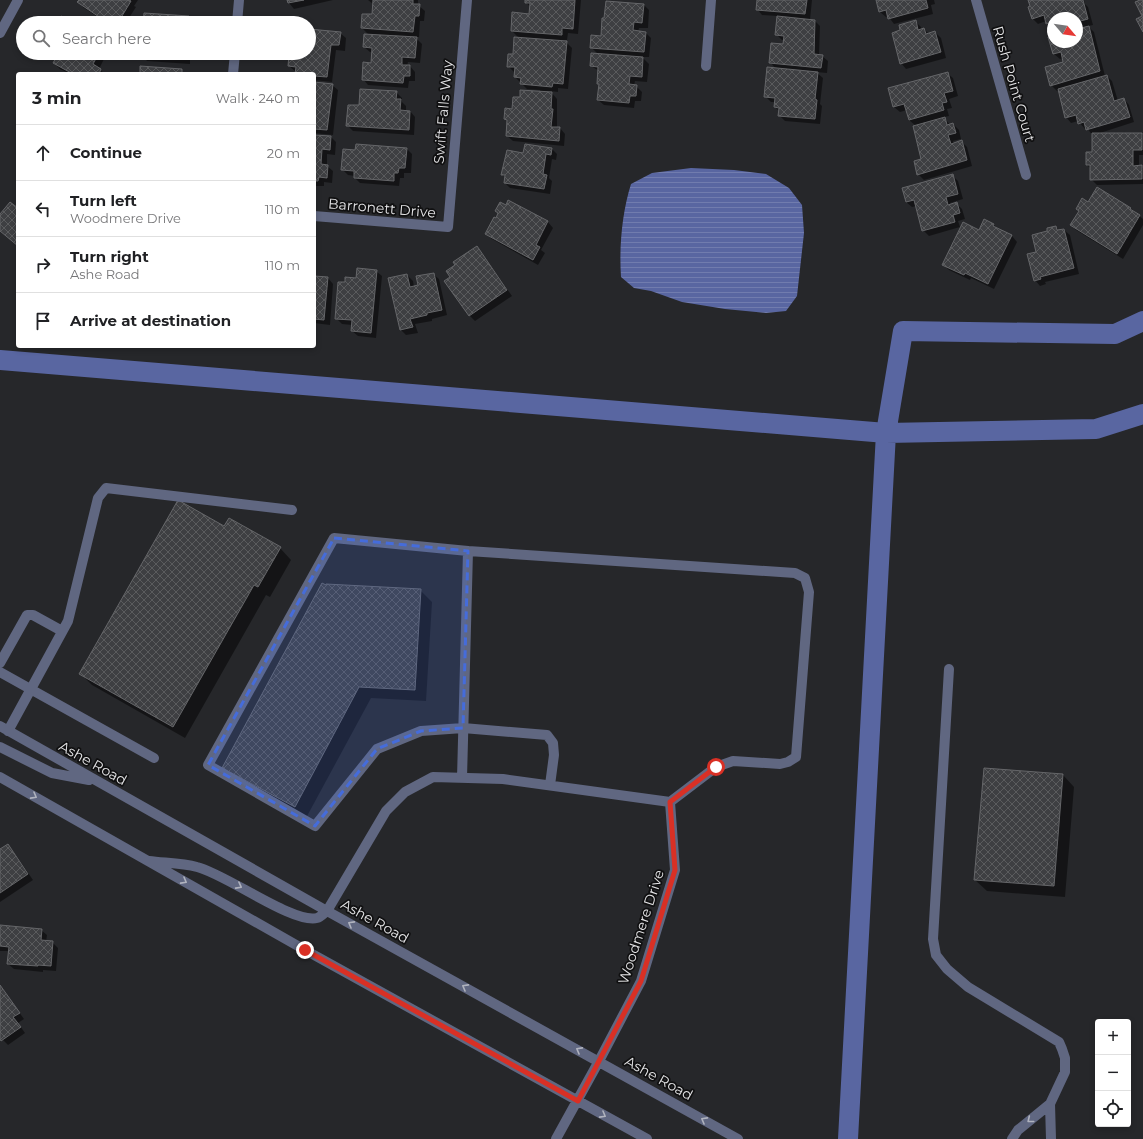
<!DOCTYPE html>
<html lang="en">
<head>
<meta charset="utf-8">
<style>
  body { margin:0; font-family:Montserrat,sans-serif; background:#f6f6f6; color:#202124 }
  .controls { position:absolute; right:12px; bottom:12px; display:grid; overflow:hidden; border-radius:4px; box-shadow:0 2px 6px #0003 }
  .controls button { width:36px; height:36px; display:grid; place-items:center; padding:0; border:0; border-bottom:1px solid #e0e0e0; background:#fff; color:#202124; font:20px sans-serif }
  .compass { position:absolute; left:1047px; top:12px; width:36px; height:36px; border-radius:50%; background:#fff; box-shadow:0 2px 6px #0003; rotate:119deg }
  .stop { position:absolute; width:12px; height:12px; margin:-9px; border:3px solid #d93025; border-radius:50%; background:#fff }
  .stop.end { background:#d93025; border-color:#fff; box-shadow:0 1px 4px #0008 }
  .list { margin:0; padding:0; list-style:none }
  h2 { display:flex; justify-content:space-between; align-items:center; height:52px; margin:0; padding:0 16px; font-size:17px }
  h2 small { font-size:13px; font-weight:400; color:#757577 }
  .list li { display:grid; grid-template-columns:26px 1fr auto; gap:12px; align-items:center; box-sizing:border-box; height:56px; padding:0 16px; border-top:1px solid #e0e0e0 }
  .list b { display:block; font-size:15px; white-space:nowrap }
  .list p { margin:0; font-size:13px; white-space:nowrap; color:#757577 }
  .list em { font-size:13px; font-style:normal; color:#757577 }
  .icon { flex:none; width:22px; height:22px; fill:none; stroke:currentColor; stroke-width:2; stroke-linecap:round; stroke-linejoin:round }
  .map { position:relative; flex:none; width:1143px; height:1139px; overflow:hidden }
  .search { position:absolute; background:#fff; box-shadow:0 2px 6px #0003; left:16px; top:16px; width:300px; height:44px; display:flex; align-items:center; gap:10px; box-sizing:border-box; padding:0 14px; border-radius:22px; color:#757577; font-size:15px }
  .panel { position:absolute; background:#fff; box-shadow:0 2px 6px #0003; left:16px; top:72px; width:300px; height:276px; border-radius:4px }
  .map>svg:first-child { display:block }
</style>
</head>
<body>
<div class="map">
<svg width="1143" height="1139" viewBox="0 0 1143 1139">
  <defs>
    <pattern id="water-rules" width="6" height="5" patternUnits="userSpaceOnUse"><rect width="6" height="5" fill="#5966a1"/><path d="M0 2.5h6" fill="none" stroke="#717cae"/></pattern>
    <pattern id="building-cross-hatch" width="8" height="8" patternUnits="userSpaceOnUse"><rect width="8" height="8" fill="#3e3f42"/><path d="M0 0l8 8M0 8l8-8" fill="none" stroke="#5a5b5d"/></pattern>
  </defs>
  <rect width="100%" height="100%" fill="#26272a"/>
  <path fill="url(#water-rules)" d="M691,168L734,170L766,174L789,188L802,205L804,233L797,296L786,311L766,313L725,309L682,302L651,291L634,288L621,277C619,247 622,213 631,184L652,173Z"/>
  <path fill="#0007" d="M80,0H138L134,6L136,7L127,21L130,23H107L84,8L78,2Z
    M288,0H333L294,9L289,3Z
    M368,0H418V5L425,11L424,21H420L419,37H415L422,44L420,63L408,62L407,66H410L415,72V81H409L408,88L368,85L363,79L372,64L373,53L370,52L364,47L369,35L362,28L372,15L373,4Z
    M526,0H581L578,34L568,33L567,40H564L572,48L568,89L558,88V92L550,91L557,99V128H560L565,134L564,146L513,141L507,136L508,122L505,119L520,98L540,92V90L527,89L515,77L516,72H514L508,66L519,38L512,31L530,15V7L526,2Z
    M758,0H812L810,20L815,21L820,26L819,55L822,56L828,61L827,73L816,72L823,78L820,104L822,106L820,124L785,121L779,115L780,112L775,107V102H771L765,96L776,69L770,62L784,45V40H782L776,34L778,16L762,15L757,9Z
    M877,0H934L935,4L931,5L933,14L894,24L888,16L886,17L880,12Z
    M1030,0H1084L1085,4L1088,7L1093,25L1088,26L1094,32L1105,76H1107L1112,81L1118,101L1124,99L1129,105L1134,122L1097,134H1141L1143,135V155H1139V167L1143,168V184L1097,185L1091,179V169L1087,165V153H1093V136L1087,128L1085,129L1078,121L1071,123L1066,117L1059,90L1057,91L1051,85L1065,62L1063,58L1060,59L1054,54L1049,38L1053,37V42H1077V18H1053L1052,29L1046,21L1038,24L1032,18Z
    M644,5L649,10L648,28H639L638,32H645L651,38L649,57H642L649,64L647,82L635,81L634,86H636L642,92L641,101H635L634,108L604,105L598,100L600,86L598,84L599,71L591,66L598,54L591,47L601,37Z
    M188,17L194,23H144Z
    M915,21L921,27L922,30L924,29L929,34L935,32L941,38L946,58L906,69L901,63L902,31Z
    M309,30L340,33L346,38L345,51L336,50L332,82L314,80V74H296V72L289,66L299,57L300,53H296H309Z
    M54,53H107L99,69L105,74H70L60,69L54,63L57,58Z
    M142,53H190V64L147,61L142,55Z
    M947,73L953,78L958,96L949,99L952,108L947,109L949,116L944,117L950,125L953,124L959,130L961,139L953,141L954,144L962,142L967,147L972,166L924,180L918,174L922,160L916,126L909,120L907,110L900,112L894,107Z
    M314,83L332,85L338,90L333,135L314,133Z
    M396,92L402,98V102L406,106V111H410L415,117L414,135L353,131L347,125L359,106Z
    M314,136L331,137L336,142L335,155L327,154V166L333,171L332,183L324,182V186H314Z
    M407,149L412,154L411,173H404V178H400L399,186L360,183L355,178V176L348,175L342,169L356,151Z
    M552,149L557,154L556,160L552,159L549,178L552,181L550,194L510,188L505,183L506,178L502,174Z
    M952,175L958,181L963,199L950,203L951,205L956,203L962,209L965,219L958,221L960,227L929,236L923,230L916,206L912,207L906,202Z
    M509,201L548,222L553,228L541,250L545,253L538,265L492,239L486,234Z
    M1089,203L1130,208L1143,219V225L1123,259L1076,230L1071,225L1079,211L1077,209Z
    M984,220L994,225L998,230L1012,236L1017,242L994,289L971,278L970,280L949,270L944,265L979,231Z
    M1056,227L1060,231L1064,230L1070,235L1079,274L1045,282L1046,284L1040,286L1035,280L1049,232Z
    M477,247L482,253L512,296L475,321L470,316L446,281L452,277Z
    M314,271L315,272V277L328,278L333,284L330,325L314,323Z
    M376,271L382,276L376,338L358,336L352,331V325L342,324L336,318L346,283Z
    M433,274L439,279L447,315L432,319V321L415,324L418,333L406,335L401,330L389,279L407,275L413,281L414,287L419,285Z
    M224,527L280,548L291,560L270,597L266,595L185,738L92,685L81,674Z
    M420,590L432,602L426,701L371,698L306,818L234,779Z
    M1063,775L1074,787L1065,897L987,891L975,880Z
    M8,845L13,851L33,880L0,902V851Z
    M0,926L41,930L47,935L46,942H52L58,948L56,971L43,970V972L14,969L8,964L9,951H0Z
    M0,986L24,1019L18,1023L25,1033L8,1045L0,1037Z"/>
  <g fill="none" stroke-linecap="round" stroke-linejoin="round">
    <path stroke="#5966a1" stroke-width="20" d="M0,360L886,433L1096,429L1143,414
      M848,1139L886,433L903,331L1115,334L1143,321"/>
  </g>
  <path fill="url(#building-cross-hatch)" stroke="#656669" d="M79,0H129L131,1L122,16L129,20L127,23H108L77,2Z
    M287,0H304L288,3Z
    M373,0H413V4H420L419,16H415L413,32L361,28L362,14H372Z
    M525,0H575L573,29L562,28V35L511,31L512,12L529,14L530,3H525Z
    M757,0H807L805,14L756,10Z
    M876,0H926L928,8L888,19L886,10L879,12Z
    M1028,0H1083L1088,19L1077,22V18H1053V28L1051,22L1046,24L1044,15L1032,19L1028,7L1030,6Z
    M1140,0H1143V32L1136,19L1142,16L1135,2Z
    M606,1L644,4L642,23L634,22L633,30L646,32L644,52L590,48L591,35L601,36L602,18H604Z
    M144,13L189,16L188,23H143Z
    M61,16L74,23H57Z
    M777,16L815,20L814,54L823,55L821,68L769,63L771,43L783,44L784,36L775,35Z
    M916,20L918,30L924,28L926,34L935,31L941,52L900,64L892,33L900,30L899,25Z
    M1089,26L1100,71L1050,86L1045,67L1063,62L1061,52L1053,54L1048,37L1053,36V42H1077V29Z
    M309,29L341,32L339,45H331L327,77L314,76V74H295L296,67L288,66L289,55L299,56V53H309Z
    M364,34L417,37L415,58L402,57V65H410V76H404L403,83L362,80L363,62L371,63L372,48L363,47Z
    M514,37L567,41L563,84L553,83L552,87L520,84L521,78L514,77L515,67H507L508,54H513Z
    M52,53H99L93,64L101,69L99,74H73L53,63L57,56L52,54Z
    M141,53H185L184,59L141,56Z
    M591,53L643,57L642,77L630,76L629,84L637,85L636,96H630L629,103L597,100L599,84H597L598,67L590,66Z
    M140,66L182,69V74H140Z
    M767,67L818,72L815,99L817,100L815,119L778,116L779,108L774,107L775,98L764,97Z
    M948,72L953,91L944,93L947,102L942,103L944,110L909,120L904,104L893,107L888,88Z
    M1107,75L1114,101L1124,98L1130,117L1086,130L1084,122L1078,124L1076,115L1065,118L1058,89Z
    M314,82L333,84L327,130L314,129Z
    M360,89L397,91L396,99H401L400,110L410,111L409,130L346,126L348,105H359Z
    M520,90L552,92L551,109H553L551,127H560L559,141L506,136L507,120L504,119L505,108L512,109L513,97H520Z
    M945,117L947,125L953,123L956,133L948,135L951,144L962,140L967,160L917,175L914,161L921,159L913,126Z
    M1092,133H1142V150H1133V166L1142,165V179L1090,180V165H1086V152H1092Z
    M314,135L331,136L330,150L322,149L321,164L328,165L327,178L319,177L318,181H314Z
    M356,144L407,148L405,168H399L398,173H394V181L354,178V171L341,170L343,149L355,150Z
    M525,144L552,148L551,155L546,154L543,174L547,175L544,189L504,183L505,175H501L507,150L523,153Z
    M953,174L958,194L946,197L948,205L957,202L960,213L953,215L955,222L922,231L914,200L906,202L902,188Z
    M1097,187L1131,208L1130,209L1140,215L1117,254L1070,225L1079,211L1076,209L1082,198L1088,202Z
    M508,200L548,221L536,245L540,247L533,260L485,234L494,217L496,218L498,213L495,211L500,202L506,205Z
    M10,202L18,208V246L0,231V214Z
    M984,219L994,224L993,226L1012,235L988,284L965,273L964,275L942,265L963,222L979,230Z
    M1056,226L1057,230L1064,229L1074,268L1040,277L1041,279L1034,281L1027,254L1036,252L1032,235L1047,231V228Z
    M477,246L507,290L469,316L444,281L450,277L446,271L455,265L453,262Z
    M357,268L377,270L371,333L351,331L352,320L335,319L338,282H345V277L356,278Z
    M434,273L442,310L427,313V315L410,319L413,327L400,330L388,278L407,274L410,287L418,285L416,276Z
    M314,276L328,277L324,320L314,319Z
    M178,500L224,526L229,518L281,547L258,587L254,585L173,727L79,674Z
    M322,583L326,585V584L421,589L415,690L359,687L295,807L222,768Z
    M984,768L1063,774L1054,886L974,880Z
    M8,844L28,874L0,893V849Z
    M0,925L42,929L41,940L53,941L51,966L38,965V966L7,964L9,947L0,946Z
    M0,985L20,1013L13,1017L21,1027L1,1041L0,1039Z"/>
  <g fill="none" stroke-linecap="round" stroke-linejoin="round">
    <path stroke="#606781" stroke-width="10" d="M976,0L1026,175
      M237,23L239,0
      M0,33L18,0
      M706,66L711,0
      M233,74L235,53
      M314,216L448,227L467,0
      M0,663L27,615H33L62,631
      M949,669L933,939L936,955L947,969L968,987L1059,1042L1062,1049L1065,1058V1072L1050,1104L1018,1130L1012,1139
      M0,672L154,758
      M0,726L327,911L738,1139
      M8,731L68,621L98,498L106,488L292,510
      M0,747L52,773L89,780
      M0,777L305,950L647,1139
      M462,778L468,551L334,538L208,765L315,826L377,749L421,731L463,728L547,735L553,743L554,755L550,785
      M149,861C164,863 182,863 197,867C226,874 293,924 317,918C321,917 324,913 327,911L386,811L405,792L433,777L503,779L670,802L716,767L733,761L780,764L788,762L796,757L809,592L805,578L795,573L468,551
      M1050,1104L1051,1139
      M556,1139L599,1061L641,981L675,870L670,802"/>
  </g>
  <defs><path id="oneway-chevron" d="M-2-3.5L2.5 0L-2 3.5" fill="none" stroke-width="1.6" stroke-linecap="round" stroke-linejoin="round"/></defs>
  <g stroke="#b0b3be">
    <use href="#oneway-chevron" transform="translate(34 796) rotate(29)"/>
    <use href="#oneway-chevron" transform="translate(184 881) rotate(29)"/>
    <use href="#oneway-chevron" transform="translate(239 886) rotate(28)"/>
    <use href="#oneway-chevron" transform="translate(351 924) rotate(-151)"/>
    <use href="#oneway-chevron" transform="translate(465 987) rotate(-151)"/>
    <use href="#oneway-chevron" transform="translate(579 1050) rotate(-151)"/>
    <use href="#oneway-chevron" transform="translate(603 1115) rotate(29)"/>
    <use href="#oneway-chevron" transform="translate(704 1120) rotate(-151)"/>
    <use href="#oneway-chevron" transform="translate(1030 1120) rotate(141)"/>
  </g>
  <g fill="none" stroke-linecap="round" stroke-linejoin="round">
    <path stroke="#d93025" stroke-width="5" d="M305,950L578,1101L641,981L675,870L670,802L716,767"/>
  </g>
  <path fill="#456cdb" fill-opacity="0.2" stroke="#456cdb" stroke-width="3" stroke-dasharray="8 5" stroke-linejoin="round" d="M334,538L468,551L463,728L421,731L377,749L315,826L208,765Z"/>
  <g text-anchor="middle" stroke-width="3.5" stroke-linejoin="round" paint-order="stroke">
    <g font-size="14" fill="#e5e5e7" stroke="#101011">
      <text transform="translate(1014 84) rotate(74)" y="5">Rush Point Court</text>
      <text transform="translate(443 112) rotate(-85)" y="5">Swift Falls Way</text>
      <text transform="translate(382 208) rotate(5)" y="5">Barronett Drive</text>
      <text transform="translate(93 763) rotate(29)" y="5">Ashe Road</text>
      <text transform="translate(375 921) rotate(29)" y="5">Ashe Road</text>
      <text transform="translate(641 927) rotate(-72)" y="5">Woodmere Drive</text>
      <text transform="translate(659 1078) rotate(29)" y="5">Ashe Road</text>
    </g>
  </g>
</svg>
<div class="controls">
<button>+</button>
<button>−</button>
<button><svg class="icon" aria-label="locate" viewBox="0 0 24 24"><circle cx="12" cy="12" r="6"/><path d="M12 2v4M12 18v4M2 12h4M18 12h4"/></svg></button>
</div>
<svg class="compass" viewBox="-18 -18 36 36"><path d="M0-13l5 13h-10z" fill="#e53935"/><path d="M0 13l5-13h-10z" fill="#757577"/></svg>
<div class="stop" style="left:716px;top:767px"></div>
<div class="stop end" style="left:305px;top:950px"></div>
<div class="search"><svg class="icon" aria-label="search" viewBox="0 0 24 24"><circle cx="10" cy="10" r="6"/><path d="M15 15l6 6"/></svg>Search here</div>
<section class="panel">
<h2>3 min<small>Walk · 240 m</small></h2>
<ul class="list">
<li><svg class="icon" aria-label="ahead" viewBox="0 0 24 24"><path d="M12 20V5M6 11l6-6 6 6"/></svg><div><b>Continue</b></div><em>20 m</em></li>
<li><svg class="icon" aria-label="left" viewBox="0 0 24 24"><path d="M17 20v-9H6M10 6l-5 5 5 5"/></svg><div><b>Turn left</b><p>Woodmere Drive</p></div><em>110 m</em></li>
<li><svg class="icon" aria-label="right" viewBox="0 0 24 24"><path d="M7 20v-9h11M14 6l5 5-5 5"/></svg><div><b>Turn right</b><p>Ashe Road</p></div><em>110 m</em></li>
<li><svg class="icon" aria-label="arrive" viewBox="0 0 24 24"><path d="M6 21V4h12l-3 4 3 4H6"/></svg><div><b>Arrive at destination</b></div></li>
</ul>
</section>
</div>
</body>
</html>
